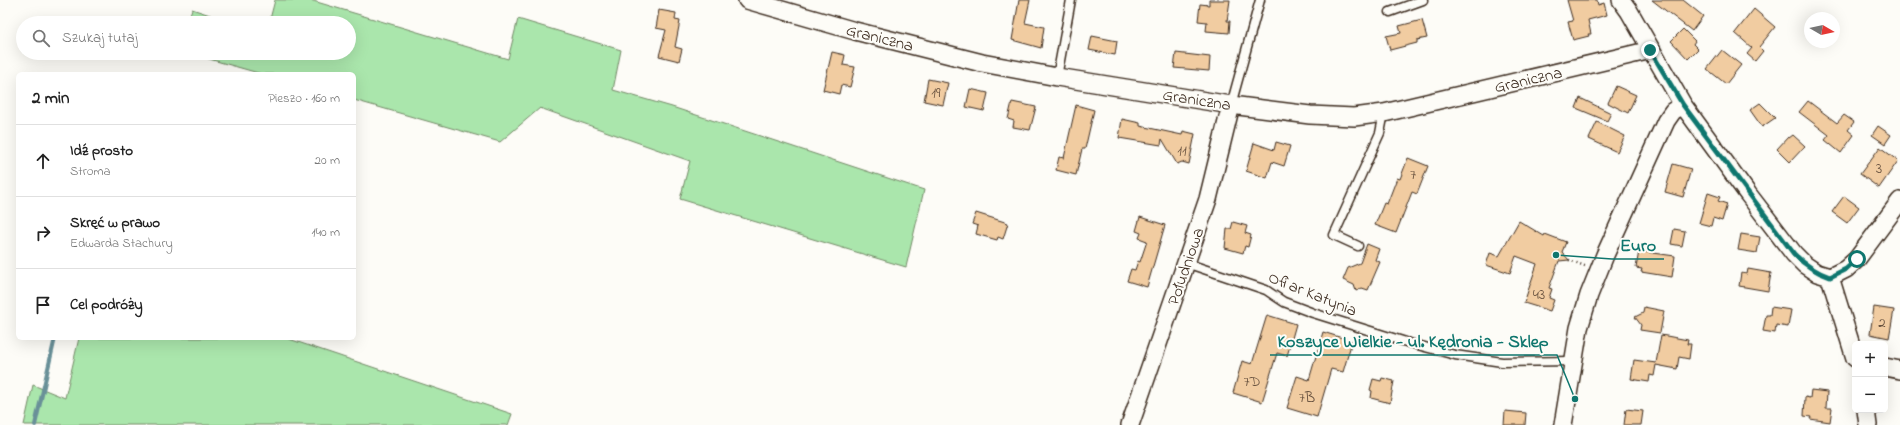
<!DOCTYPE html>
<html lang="pl">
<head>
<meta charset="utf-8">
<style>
  body { margin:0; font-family:"Indie Flower",sans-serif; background:#f6f6f6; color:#222 }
  .controls { position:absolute; right:12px; bottom:12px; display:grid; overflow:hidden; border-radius:6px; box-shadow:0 4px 16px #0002 }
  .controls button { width:36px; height:36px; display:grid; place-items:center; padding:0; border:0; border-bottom:1px solid #e0e0e0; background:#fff; color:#222; font:20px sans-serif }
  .compass { position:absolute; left:1804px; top:12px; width:36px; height:36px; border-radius:50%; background:#fff; box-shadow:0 4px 16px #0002; rotate:99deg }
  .stop { position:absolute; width:12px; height:12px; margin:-9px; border:3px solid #0f766e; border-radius:50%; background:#fff }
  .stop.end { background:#0f766e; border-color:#fff; box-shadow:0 1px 4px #0008 }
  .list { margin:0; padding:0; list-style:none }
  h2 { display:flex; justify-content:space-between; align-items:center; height:52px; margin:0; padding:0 16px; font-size:17px }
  h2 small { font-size:13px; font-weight:400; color:#767676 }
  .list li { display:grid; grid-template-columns:26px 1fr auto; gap:12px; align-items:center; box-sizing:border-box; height:72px; padding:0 16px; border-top:1px solid #e0e0e0 }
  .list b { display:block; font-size:15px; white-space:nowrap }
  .list p { margin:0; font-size:13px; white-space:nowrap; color:#767676 }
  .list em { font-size:13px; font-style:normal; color:#767676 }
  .icon { flex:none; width:22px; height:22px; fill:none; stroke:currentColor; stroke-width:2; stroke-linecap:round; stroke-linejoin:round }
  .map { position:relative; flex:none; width:1900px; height:425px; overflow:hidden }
  .search { position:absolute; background:#fff; box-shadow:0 4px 16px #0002; left:16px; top:16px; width:340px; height:44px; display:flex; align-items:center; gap:10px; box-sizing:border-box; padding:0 14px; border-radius:22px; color:#767676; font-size:15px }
  .panel { position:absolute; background:#fff; box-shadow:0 4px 16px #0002; left:16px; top:72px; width:340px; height:268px; border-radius:6px }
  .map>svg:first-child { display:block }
</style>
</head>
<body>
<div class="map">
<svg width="1900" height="425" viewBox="0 0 1900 425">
  <rect width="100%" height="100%" fill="#fdfcf7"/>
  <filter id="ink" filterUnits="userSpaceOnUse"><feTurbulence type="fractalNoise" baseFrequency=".025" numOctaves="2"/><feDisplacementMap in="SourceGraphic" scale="8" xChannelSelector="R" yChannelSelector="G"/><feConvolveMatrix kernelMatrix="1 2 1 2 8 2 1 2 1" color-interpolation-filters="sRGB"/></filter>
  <g filter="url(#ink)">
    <path fill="#aae6ac" stroke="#728865" d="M275,0H310L508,59L518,19L621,50L613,90L672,107L924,190L906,267L680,199L690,161L540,108L500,142L354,100V74H262L188,53H349V23H269Z
      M192,9L234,23H187Z
      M79,338H286L512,414L508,425H24L33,385L65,398Z"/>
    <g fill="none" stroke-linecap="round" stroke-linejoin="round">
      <path stroke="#699098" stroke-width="4" d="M35,425L55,338"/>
    </g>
    <path fill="#f1cca1" stroke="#3b2a1e" d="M1019,0H1030L1025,23L1044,27L1041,48L1012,40Z
      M1209,0H1230L1227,21H1230L1229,33L1206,31L1207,22L1198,21L1200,4L1209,5Z
      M1567,0H1597L1598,5L1604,3L1607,15L1588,20L1591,34H1588L1589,36L1573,40L1568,22L1573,21Z
      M1652,0H1683L1703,16L1692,31Z
      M1754,9L1775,27L1759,47L1763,51L1755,61L1747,54L1752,48L1735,33Z
      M659,10L676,13L675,20L680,21L675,47L682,49L679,61L659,56L666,30L656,28Z
      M1422,20L1427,38L1417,40V43L1390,50L1386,36L1401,33L1399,26Z
      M1683,29L1695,41L1693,44L1698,49L1688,59L1671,41Z
      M1092,36L1117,41L1115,55L1089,50Z
      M1722,50L1741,65L1726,84L1707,69Z
      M832,52L845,55L843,65L855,67L850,87L841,85L839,94L823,90Z
      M1176,53L1210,57L1209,71L1174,68Z
      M928,79L948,83L943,105L924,101Z
      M1616,86L1636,95L1628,113L1608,103Z
      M970,89L988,93L984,111L966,107Z
      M1580,98L1611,113L1607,121L1576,108Z
      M1808,101L1837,123L1844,115L1854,122L1848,130L1854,135L1841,153L1825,140L1829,135L1799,112Z
      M1012,102L1036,107L1030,130L1013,127L1014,121L1008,119Z
      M1760,103L1775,118L1762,127L1750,110Z
      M1076,105L1094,110L1085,149H1082L1076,175L1056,170L1059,157L1064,158Z
      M1122,119L1140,123V126L1182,135L1183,131L1195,134L1189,164L1182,162L1177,164L1162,139L1161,145L1119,138Z
      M1597,122L1625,136L1617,152L1589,139Z
      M1878,126L1891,135L1885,144L1872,135Z
      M1793,135L1805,146L1790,162L1777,149L1788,137L1789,138Z
      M1276,142L1290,146L1284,166L1272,162L1267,178L1246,171L1254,143L1274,150Z
      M1880,147L1898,161L1879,188L1860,174Z
      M1408,158L1428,166L1417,194L1412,192L1396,233L1375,225L1384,203L1387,204L1397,178L1400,179Z
      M1673,164L1691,169L1683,197L1665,192Z
      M1708,193L1720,197L1718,201L1727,204L1722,221L1713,218L1711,226L1699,223Z
      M1844,196L1859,207L1847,223L1832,212Z
      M976,213L1008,223L1003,239L998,237L997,240L976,234L978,226L972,224Z
      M1140,217L1165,225L1147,287L1127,281L1131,269L1135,270L1138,261L1140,262L1147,241L1139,238L1141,233L1136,231Z
      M1519,221L1544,236L1545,234L1566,242L1562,252L1569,260L1559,261L1549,288L1552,289L1549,298L1554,300L1550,311L1524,303L1537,264L1516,256L1510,273L1486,265L1490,253L1499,256Z
      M1233,222L1247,226L1245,233L1251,235L1248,247L1245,246L1243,253L1225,248L1227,229H1231Z
      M1674,229L1685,231L1682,246L1671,244Z
      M1741,234L1760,237L1757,253L1738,250Z
      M1367,244L1379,249L1375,260L1380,262L1368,290L1362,288L1356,291L1354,285L1343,280L1348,268L1360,263Z
      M1639,251L1675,256L1672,277L1641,272L1642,269L1636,268Z
      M1748,269L1771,273L1768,291L1739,286L1741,273L1747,274Z
      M1644,307L1664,311L1660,333L1640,330L1641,325L1635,317L1643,313Z
      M1771,307L1791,310L1788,327L1776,325L1775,333L1763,331L1766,315H1770Z
      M1874,307L1894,310L1889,338L1870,334Z
      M1267,315L1296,324L1287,356L1277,353L1262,402L1233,393L1242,361L1252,364Z
      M1323,332L1352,341L1343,372L1331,369L1317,417L1287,408L1297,376L1309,380Z
      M1661,335L1688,340L1687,344H1691L1689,359L1679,357L1677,369L1656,365L1654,376L1650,375L1649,382L1631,379L1634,360L1656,363Z
      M1382,378L1394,381L1390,403L1371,398L1372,391L1370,390L1373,379L1381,381Z
      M1811,390L1827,392L1826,408H1832L1830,422L1810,419L1811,417L1804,416L1805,397L1810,398Z
      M1626,409L1643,411L1641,425H1624Z
      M1505,411L1526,413L1525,425H1504Z"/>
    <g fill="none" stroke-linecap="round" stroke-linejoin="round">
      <g stroke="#3b2a1e" stroke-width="11">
        <path id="service" d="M1390,12L1423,0
          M1057,77L1071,0
          M1231,105L1260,0
          M1358,246L1334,235L1380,133L1384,113
          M1186,263L1266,290L1284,302L1313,313L1406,342L1455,355L1502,362L1573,361"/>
      </g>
      <g stroke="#3b2a1e" stroke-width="20">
        <path id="minor" d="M747,0L855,31L982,63L1057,77L1231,105L1310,115L1354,117L1384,113L1651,50
          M1621,0L1629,11L1683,105L1748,194L1794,254L1805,265L1817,273L1830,277
          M1830,277L1846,269L1857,259L1900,201
          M1830,277L1855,358
          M1885,367L1900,370
          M1866,410L1868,425
          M1130,425L1208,199L1231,105
          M1563,425L1579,328L1589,295L1605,255L1666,121L1673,111L1683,105"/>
      </g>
      <path stroke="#3b2a1e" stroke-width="2.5" stroke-dasharray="1 3" stroke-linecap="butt" d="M1569,260L1585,266"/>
      <use href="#service" stroke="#fdfcf7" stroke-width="8"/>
      <use href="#minor" stroke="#fdfcf7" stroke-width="17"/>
    </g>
  </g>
  <g fill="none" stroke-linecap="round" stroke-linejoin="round" filter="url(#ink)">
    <path stroke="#0f766e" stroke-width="5" d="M1650,50L1683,105L1794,254C1805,265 1815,272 1830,277L1846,269L1857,259"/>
  </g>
  <g text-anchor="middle" stroke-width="4" stroke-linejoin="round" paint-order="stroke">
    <g font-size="15" fill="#68523f">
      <text x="936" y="97">19</text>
      <text x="1182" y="155">11</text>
      <text x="1879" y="173">3</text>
      <text x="1413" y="179">7</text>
      <text x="1539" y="299">43</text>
      <text x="1882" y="327">2</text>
      <text x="1252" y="386">7D</text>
      <text x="1307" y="402">7B</text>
    </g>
    <g font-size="17" fill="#3b2a1e" stroke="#fdfcf7">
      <text transform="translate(880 37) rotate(14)" y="6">Graniczna</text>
      <text transform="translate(1528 79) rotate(-13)" y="6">Graniczna</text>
      <text transform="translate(1197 99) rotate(9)" y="6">Graniczna</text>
      <text transform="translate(1185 266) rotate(-71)" y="6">Południowa</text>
      <text transform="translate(1313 293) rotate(22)" y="6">Ofiar Katynia</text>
    </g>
  </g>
  <path fill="none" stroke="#0f766e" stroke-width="1.5" d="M1556 255L1612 259H1664M1575 399L1557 355H1270"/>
  <g fill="#0f766e" stroke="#fdfcf7" stroke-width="1.5">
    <circle cx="1556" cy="255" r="4"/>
    <circle cx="1575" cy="399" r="4"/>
  </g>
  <g font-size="18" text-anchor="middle" font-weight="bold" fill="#0f766e" stroke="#fdfcf7" stroke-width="4" stroke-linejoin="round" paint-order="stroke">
    <text x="1638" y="251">Euro</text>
    <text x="1413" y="347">Koszyce Wielkie - ul. Kędronia - Sklep</text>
  </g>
</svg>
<div class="controls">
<button>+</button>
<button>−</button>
</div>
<svg class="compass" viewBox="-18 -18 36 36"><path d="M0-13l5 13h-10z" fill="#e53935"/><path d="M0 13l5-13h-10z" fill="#767676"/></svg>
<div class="stop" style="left:1857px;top:259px"></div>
<div class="stop end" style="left:1650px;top:50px"></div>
<div class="search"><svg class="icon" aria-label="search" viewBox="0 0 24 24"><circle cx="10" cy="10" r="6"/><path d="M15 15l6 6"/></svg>Szukaj tutaj</div>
<section class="panel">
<h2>2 min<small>Pieszo · 160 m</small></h2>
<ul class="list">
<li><svg class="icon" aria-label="ahead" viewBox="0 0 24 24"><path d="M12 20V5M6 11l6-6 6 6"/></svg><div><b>Idź prosto</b><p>Stroma</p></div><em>20 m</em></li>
<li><svg class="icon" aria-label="right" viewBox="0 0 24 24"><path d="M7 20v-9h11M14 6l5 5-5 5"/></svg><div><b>Skręć w prawo</b><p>Edwarda Stachury</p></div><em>140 m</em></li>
<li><svg class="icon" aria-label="arrive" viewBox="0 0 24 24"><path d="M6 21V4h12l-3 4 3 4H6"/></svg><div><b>Cel podróży</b></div></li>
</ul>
</section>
</div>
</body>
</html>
